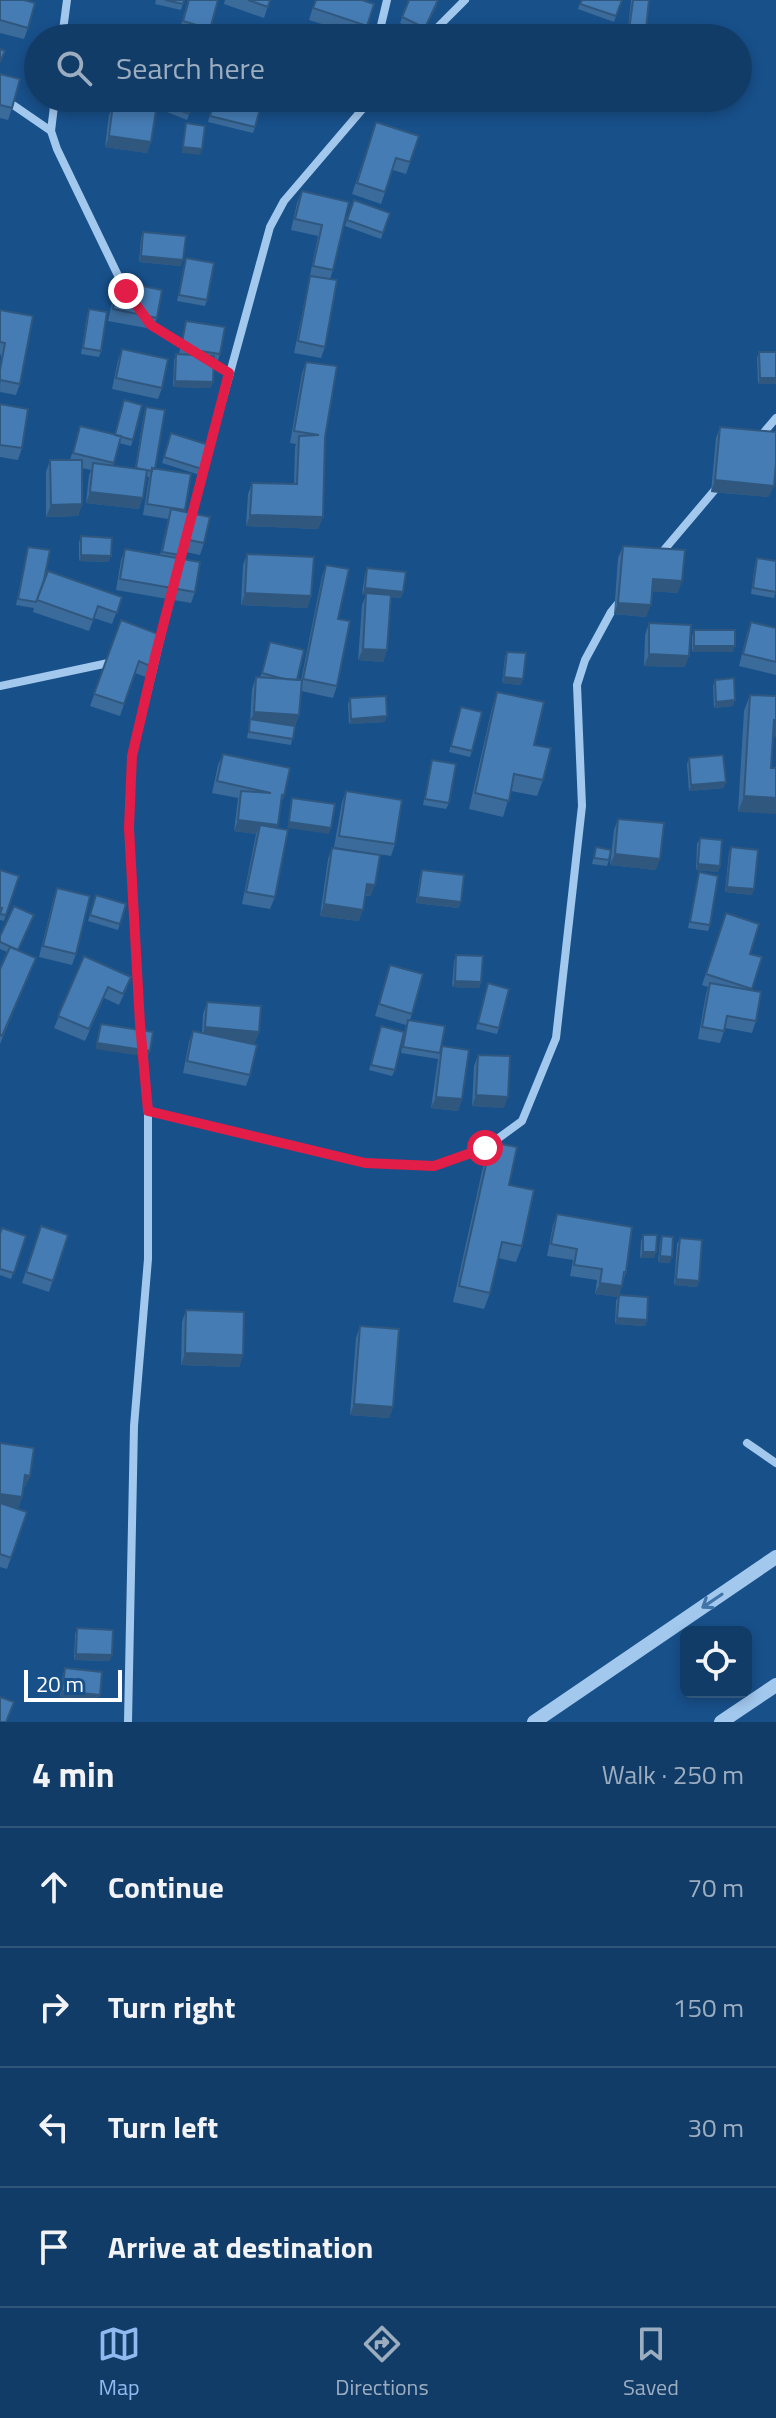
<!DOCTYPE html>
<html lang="en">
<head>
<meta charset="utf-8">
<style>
  body { margin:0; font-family:"Titillium Web",sans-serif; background:#1b436e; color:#f1f3f6 }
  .controls { position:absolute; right:24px; bottom:24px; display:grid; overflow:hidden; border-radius:12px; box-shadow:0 4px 12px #0003 }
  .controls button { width:72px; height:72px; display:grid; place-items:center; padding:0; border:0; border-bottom:2px solid #31567c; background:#123c68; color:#f1f3f6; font:40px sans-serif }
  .scale { position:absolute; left:24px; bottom:20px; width:98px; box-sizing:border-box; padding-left:8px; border:4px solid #fff; border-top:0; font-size:22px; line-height:28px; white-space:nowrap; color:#fff; -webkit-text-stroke:6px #18508a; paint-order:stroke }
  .stop { position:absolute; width:24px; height:24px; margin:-18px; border:6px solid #e11d48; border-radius:50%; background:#fff }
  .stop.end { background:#e11d48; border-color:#fff; box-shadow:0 2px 8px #0008 }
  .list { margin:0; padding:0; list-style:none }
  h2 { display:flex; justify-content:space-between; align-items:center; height:104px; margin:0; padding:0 32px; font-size:34px }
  h2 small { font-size:26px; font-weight:400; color:#9cadc0 }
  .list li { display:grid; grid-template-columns:52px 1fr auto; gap:24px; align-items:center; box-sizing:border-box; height:120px; padding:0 32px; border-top:2px solid #31567c }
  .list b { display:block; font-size:30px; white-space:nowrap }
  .list em { font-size:26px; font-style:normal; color:#9cadc0 }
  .icon { flex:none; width:44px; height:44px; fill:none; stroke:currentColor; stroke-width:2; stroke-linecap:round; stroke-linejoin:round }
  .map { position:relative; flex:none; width:776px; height:1722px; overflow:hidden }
  .search { position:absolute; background:#123c68; box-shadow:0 4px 12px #0003; left:24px; right:24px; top:24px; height:88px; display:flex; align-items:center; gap:20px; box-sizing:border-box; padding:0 28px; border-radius:44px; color:#9cadc0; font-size:30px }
  .sheet { height:584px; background:#123c68 }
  nav { display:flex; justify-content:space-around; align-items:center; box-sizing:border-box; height:112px; border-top:2px solid #31567c; background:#123c68; font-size:22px; color:#9cadc0 }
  nav a { display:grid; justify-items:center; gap:4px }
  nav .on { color:#90b9f0 }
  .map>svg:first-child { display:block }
</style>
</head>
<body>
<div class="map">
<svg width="776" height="1722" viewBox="0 0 776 1722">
  <rect width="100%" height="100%" fill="#18508a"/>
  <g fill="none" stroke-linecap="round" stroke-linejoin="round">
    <path stroke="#a2c8ee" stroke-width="8" d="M62,38L67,0
      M378,38L387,0
      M427,38L465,0
      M0,96L51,131
      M55,98L51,131L57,149L126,292
      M146,319L151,325L187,347
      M205,358L229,373
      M759,438L776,418
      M208,453L270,227L284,201L372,98
      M190,523L204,466
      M658,557L719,485
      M0,686L113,662
      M148,1111L365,1163L434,1166L485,1148L522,1121L556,1038L582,806L577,685L585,660L611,612L620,601
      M747,1443L776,1463
      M128,1722L134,1426L148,1259V1111L140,1024L129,828L132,756L172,590"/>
    <path stroke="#a2c8ee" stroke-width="14" d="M534,1722L776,1557
      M721,1722L776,1685"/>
  </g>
  <path fill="#3b6b9b" d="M0,0L28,28L24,39L0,33Z
    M156,0H184L181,10L155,4Z
    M188,0H218L206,38H198L179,32Z
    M225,0H270L264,18L224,4Z
    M315,0L374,4L363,37L309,20Z
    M409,0L437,5L423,33L400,23Z
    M581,0H622L614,22L578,9Z
    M631,0H649L645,38H627Z
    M0,74L12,108L8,120L0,118Z
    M116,98H155L151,142L147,153L105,147L109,115L113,104H115Z
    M196,98L187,120L162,110L165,104Z
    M214,98L255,127L253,133L208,122Z
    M376,122L419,136L406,174L393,170L381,204L352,194Z
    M302,191L349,202L333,270L330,279L325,347L321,358L294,353L318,236L291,230L297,203Z
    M354,200L390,213L381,239L345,226Z
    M143,232L181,266L139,262L141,238Z
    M186,258L207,300L205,306L177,301Z
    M118,281L157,318L152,329L108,321L114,293Z
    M89,309L101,351L99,357L81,354L87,315Z
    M0,310L20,384L16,395L0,392L1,355L0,354Z
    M186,321L220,354L218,360L214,359L213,382L210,388L173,387L174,360L176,354L186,355L179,354Z
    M122,349L162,388L158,399L112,389L118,360Z
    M759,352H776L758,384L757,358Z
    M306,362L325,437L323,517L318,529L246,526L248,494L252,483L294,484L295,448L296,444L290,443L302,373Z
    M124,400L133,440L131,446L119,443L113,466L135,468L144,413L146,407L155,469L191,474L184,512L204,543L200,555L181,551L179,558L195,592L191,603L116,590L121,560L125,549L160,555L168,519L143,515L149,477L146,476L139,509L86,503L89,475L91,470L82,468V504L78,516L46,517V472L50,460H70L80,426L115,435Z
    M0,404L22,448L18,460L0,457Z
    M720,427L769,497L711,492L716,438Z
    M171,433L205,470L203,476L162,463Z
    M81,536L109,562L79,561V542Z
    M623,546L678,593L652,591L646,617L614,614L618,558Z
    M28,547L44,580L122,597L112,624L94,618L89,631L33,612L34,608L16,605Z
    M247,554L311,596L307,608L241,605L243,565Z
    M757,558L776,590L774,598L751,594L755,564Z
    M326,565L338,619L337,686L333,698L301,691L299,715L295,726L291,745L247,738L250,721L252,689L256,677L260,678L270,642L297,680H301L322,576Z
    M367,568L403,592L401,598L391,597L387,650L383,662L358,660L362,605L366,595L362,594L365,574Z
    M121,620L161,635L146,677L135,673L120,716L90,706Z
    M751,622L776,628V675L739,666L747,633Z
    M649,623L685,667L644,666L645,635Z
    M694,630L733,652H692V636Z
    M507,652L521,685L502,683L505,657Z
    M715,680L733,706L714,708L713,686Z
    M497,692L534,745L543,780L537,796L511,791L503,817L469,809L492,708Z
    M750,695L773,737L771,768L738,812L744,711Z
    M350,698L385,722L349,724L348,704Z
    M461,707L472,751L470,757L449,752Z
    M223,754L284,796L280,805L277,828L275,897L270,909L242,904L256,834L234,831L238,798L212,793L218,765Z
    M689,758L724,788L689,791L687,764Z
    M432,760L449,803L446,809L423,805Z
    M346,791L395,844L391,856L334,847L342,802Z
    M618,819L656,870L610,865L614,830Z
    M700,838L720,866L718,872L696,870L697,844Z
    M596,847L609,860L607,866L592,864Z
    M731,847L752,895L725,892L729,852Z
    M332,848L371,896H365L359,921L320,916L328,859Z
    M0,870L19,876L4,921L0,920Z
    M422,870L461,902L458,908L416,903L420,876Z
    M699,872L710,925L708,931L688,928Z
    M57,888L76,954L72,965L39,957L53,900Z
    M94,901L126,904L118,930L88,921Z
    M726,913L750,954L762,957L751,990L756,1021L752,1033L725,1028L720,1043L698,1039L706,994L708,987L702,985Z
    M0,936L19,951L36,958L0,1044V969L7,952L0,949Z
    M456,955L481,982L479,988L452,987L454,961Z
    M84,956L127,988L119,1005L104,998L85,1041L54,1028Z
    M390,965L412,1014L410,1020L440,1051L442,1046L462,1099L458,1111L431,1108L438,1059L401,1053L406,1025L375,1016Z
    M488,983L499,1028L497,1034L476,1029Z
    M207,1002L259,1032L254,1044L250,1075L246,1086L183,1073L189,1042L193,1031L202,1033L203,1014Z
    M381,1026L395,1070L392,1076L369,1070Z
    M478,1055L504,1108L472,1106L474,1066Z
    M491,1142L509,1185L522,1246L516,1262L498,1258L490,1293L484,1309L453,1302L485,1158Z
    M557,1214L626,1272L619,1295L647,1320L645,1326L615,1324L616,1301L618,1297L595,1294L597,1280L570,1276L573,1260L547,1256L553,1225Z
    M41,1226L68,1235L49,1292L22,1283Z
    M0,1234L26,1236L11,1279L0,1275Z
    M643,1235L654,1258H640L641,1241Z
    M662,1236L670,1263L658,1262L660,1242Z
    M680,1238L699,1281L697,1287L674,1285L677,1244Z
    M186,1310L243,1355L239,1367L181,1365L182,1322Z
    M360,1326L393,1407L389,1418L350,1415L356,1338Z
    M0,1443L30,1476L25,1487H23L22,1497L18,1509L27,1512L7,1569L0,1567V1568Z
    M77,1628L110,1661L74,1660L75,1634Z
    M65,1668L98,1701L60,1697L63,1674Z"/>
  <path fill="#30577e" d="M117,103L154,106L152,112L115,109Z
    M109,136L151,142L147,153L105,147Z
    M183,147L202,149L200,155L181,153Z
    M141,256L183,260L181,266L139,262Z
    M760,378H776V384H758Z
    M175,381L213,382L210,388L173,387Z
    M715,480L774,486L769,497L711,492Z
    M90,492L143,498L139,509L86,503Z
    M82,504L78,516L46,517L51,505Z
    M250,515L323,517L318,529L246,526Z
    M81,555L111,556L109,562L79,561Z
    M653,579L682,581L678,593L648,591Z
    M365,588L403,592L401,598L362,594Z
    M245,593L311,596L307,608L241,605Z
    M618,603L651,605L646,617L614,614Z
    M694,646H735L733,652H692Z
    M363,649L387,650L383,662L358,660Z
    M649,654L689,656L685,667L644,666Z
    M504,677L523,679L521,685L502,683Z
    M735,700L733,706L714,708L716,702Z
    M254,712L299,715L295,726L250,723Z
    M387,716L385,722L349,724L351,719Z
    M774,720H776V737L768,736Z
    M726,782L724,788L689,791L691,785Z
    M744,796L776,798V814L738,812Z
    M238,820L278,825L274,836L260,825L256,834L234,831Z
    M289,822L331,828L329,834L287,828Z
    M615,854L660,859L656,870L610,865Z
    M698,864L720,866L718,872L696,870Z
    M367,884L375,885L371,896L363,895Z
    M727,887L754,889L752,895L725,892Z
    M418,897L461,902L458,908L416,903Z
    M324,904L363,910L359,921L320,916Z
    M455,981L481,982L479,988L452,987Z
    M205,1027L259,1032L254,1044L201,1039Z
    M97,1043L150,1051L148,1057L95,1049Z
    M476,1095L508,1097L504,1108L472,1106Z
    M436,1097L462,1099L458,1111L431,1108Z
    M643,1252H656L654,1258H640Z
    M660,1256L672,1257L670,1263L658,1262Z
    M676,1279L699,1281L697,1287L674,1285Z
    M600,1283L622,1286L618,1297L595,1294Z
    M617,1318L647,1320L645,1326L615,1324Z
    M185,1353L243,1355L239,1367L181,1365Z
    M354,1404L393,1407L389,1418L350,1415Z
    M25,1475L30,1476L25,1487H21Z
    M0,1494L22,1497L18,1509L0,1506Z
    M76,1654L112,1655L110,1661L74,1660Z
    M62,1691L100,1695L98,1701L60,1697Z"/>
  <path fill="#457cb4" stroke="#30577e" stroke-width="2" d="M0,0H24L35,3L28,28L0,20Z
    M165,0H184L183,4Z
    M189,0H218L210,29L183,21Z
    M248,0H270L268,7Z
    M316,0H362L374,4L367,26L313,8Z
    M409,0H438L425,28L402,17Z
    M582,0H622L616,16L580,4Z
    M633,0H649L645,38H628Z
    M448,33L461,38H446Z
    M0,49L5,51L0,62Z
    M0,74L20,79L12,108L0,105Z
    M117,98H155L154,106L117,103Z
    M167,98H196L189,114L165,104Z
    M215,98H233L261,105L255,127L210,116Z
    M113,104L156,110L151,142L109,136Z
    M376,122L419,136L410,162L396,158L385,192L357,183Z
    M186,123L205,126L202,149L183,147Z
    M302,191L349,202L333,270L313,266L322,225L295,219Z
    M354,200L390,213L383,233L347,220Z
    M143,232L186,236L183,260L141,256Z
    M186,258L214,263L207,300L179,295Z
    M310,276L337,280L325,347L298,341Z
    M118,281L162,290L157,318L113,309Z
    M89,309L107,312L101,351L83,348Z
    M0,310L33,316L20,384L0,380V370L5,343L0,342Z
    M186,321L225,327L220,354L181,348Z
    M122,349L168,359L162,388L116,378Z
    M759,352H776V378H760Z
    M176,354L214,356L213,382L175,381Z
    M306,362L337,366L325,437L323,517L250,515L252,483L297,484L299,436L319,435L294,431Z
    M124,400L142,405L133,440L115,435Z
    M0,404L28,409L22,448L0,445Z
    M146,407L165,410L155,469L152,468V471L136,468Z
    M80,426L121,436L114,463L73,453Z
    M720,427L776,432V463L774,486L715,480Z
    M171,433L212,446L205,470L164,457Z
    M50,460H82V504L51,505Z
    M93,463L147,470L143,498L90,492Z
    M152,468L191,474L185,510L147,504Z
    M171,509L210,517L204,543L184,539L180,555L162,552Z
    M81,536L112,538L111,556L81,555Z
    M623,546L685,550L682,581L653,579L651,605L618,603Z
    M28,547L50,550L44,580L36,602L18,599Z
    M125,549L200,562L195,592L120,579Z
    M247,554L314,557L311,596L245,593Z
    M757,558L776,561V592L753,588Z
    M326,565L349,569L338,619L350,621L337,686L303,679Z
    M367,568L406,572L403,592L365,588Z
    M48,571L122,597L117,613L98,606L93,620L37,600Z
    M366,593L391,595L387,650L363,649Z
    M121,620L161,635L150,666L139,661L124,704L94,694Z
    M751,622L776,628V662L743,654Z
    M649,623L691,625L689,656L649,654Z
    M694,630H735V646H694Z
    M270,642L304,650L297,680L284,679L262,673Z
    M507,652L526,653L523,679L504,677Z
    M256,677L302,680L299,715L254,712Z
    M734,678L735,700L716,702L715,680Z
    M497,692L544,702L534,745L551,748L543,780L514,774L509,801L475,793Z
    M750,695L776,696V720H774L771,768H776V798L744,796Z
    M386,696L387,716L351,719L350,698Z
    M461,707L482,712L472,751L451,746Z
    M250,719L295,726L293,739L249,732Z
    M223,754L290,768L284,796L282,795L278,825L238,820L241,791L271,793L217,781Z
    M723,755L726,782L691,785L689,758Z
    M432,760L456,764L449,803L425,799Z
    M346,791L402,800L395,844L339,836Z
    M292,798L335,804L331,828L289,822Z
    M618,819L664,823L660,859L615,854Z
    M260,825L288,830L275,897L246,892Z
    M700,838L722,840L720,866L698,864Z
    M596,847L611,850L609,860L594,858Z
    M731,847L758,850L754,889L727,887Z
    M332,848L380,855L375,885L367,884L363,910L324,904Z
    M0,870L19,876L6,915L0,914L2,908H0Z
    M422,870L464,875L461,902L418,897Z
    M699,872L718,876L710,925L690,922Z
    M57,888L90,896L76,954L43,946Z
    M96,895L126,904L120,924L90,915Z
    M14,906L34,915L18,950L0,942V936Z
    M726,913L759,924L750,954L762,957L752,989L706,974Z
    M10,947L36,958L2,1036L0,1035V969Z
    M456,955L483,956L481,982L455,981Z
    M84,956L131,977L123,994L108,987L89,1029L58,1016Z
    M390,965L423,974L412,1014L379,1004Z
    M488,983L509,989L499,1028L478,1023Z
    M710,983L761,992L756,1021L727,1016L724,1031L702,1027Z
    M207,1002L261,1006L259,1032L205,1027Z
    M408,1020L445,1026L440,1053L403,1047Z
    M101,1024L153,1032L150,1051L97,1043Z
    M381,1026L404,1032L395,1070L371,1065Z
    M193,1031L257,1045L250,1075L187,1061Z
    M442,1046L469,1050L462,1099L436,1097Z
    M478,1055L510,1056L508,1097L476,1095Z
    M491,1142L517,1147L509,1185L534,1190L522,1246L502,1242L490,1293L459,1286Z
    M557,1214L632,1227L626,1272H624L622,1286L600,1283L602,1269L574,1265L577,1249L551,1244Z
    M41,1226L68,1235L53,1281L26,1272Z
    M2,1228L26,1236L14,1273L0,1269V1234Z
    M643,1235H657L656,1252H643Z
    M662,1236L673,1237L672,1257L660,1256Z
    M680,1238L702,1240L699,1281L676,1279Z
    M619,1295L648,1297L647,1320L617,1318Z
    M186,1310L244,1312L243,1355L185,1353Z
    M360,1326L399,1329L393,1407L354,1404Z
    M0,1443L34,1448L30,1476L25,1475L22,1497L0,1494Z
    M0,1503L27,1512L11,1558L0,1554Z
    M77,1628L113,1630L112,1655L76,1654Z
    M65,1668L102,1672L100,1695L62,1691Z
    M0,1697L14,1702L6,1722H0Z"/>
  <defs><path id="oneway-shaft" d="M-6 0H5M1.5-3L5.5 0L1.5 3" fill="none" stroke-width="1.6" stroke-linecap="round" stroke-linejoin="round" transform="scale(2)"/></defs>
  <use stroke="#4174a8" href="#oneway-shaft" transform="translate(712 1601) rotate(146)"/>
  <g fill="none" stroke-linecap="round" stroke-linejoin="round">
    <path stroke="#e11d48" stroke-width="10" d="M126,291L151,325L229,373L156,653L132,756L129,828L140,1024L148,1111L365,1163L434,1166L485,1148"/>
  </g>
</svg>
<div class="controls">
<button><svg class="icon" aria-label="locate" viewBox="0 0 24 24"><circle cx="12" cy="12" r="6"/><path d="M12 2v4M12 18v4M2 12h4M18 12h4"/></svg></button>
</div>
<div class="scale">20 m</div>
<div class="stop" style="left:485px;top:1148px"></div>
<div class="stop end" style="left:126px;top:291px"></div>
<div class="search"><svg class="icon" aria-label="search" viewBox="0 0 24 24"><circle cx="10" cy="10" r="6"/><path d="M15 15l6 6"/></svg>Search here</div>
</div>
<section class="sheet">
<h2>4 min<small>Walk · 250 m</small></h2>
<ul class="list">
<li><svg class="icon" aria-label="ahead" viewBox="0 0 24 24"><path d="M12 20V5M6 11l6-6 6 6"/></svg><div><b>Continue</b></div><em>70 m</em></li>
<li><svg class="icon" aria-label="right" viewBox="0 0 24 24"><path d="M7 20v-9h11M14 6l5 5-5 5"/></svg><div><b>Turn right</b></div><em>150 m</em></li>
<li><svg class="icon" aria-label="left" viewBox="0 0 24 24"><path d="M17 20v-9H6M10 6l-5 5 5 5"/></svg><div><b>Turn left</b></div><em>30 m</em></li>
<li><svg class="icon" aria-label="arrive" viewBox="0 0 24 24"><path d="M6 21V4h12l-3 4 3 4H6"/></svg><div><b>Arrive at destination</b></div></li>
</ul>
</section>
<nav>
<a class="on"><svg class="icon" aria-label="map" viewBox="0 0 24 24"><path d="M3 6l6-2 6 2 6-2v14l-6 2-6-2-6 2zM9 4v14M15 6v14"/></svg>Map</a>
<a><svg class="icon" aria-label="directions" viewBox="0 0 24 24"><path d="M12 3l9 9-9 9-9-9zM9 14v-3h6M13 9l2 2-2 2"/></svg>Directions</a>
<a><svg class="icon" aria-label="saved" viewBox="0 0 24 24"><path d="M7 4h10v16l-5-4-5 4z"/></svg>Saved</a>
</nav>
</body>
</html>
